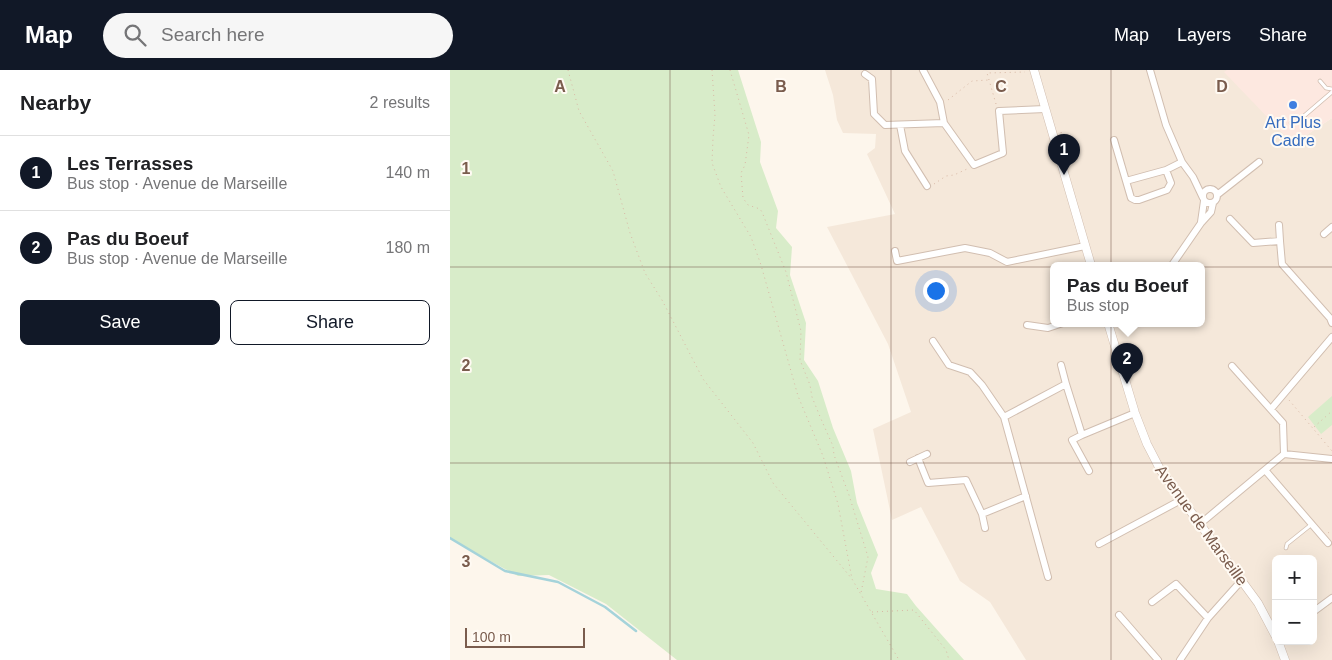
<!DOCTYPE html>
<html lang="en">
<head>
<meta charset="utf-8">
<style>
  body { margin:0; font-family:Arial,sans-serif; background:#f6f6f6; color:#202124 }
  .controls { position:absolute; right:15px; bottom:15px; display:grid; overflow:hidden; border-radius:8px; box-shadow:0 5px 20px #0002 }
  .controls button { width:45px; height:45px; display:grid; place-items:center; padding:0; border:0; border-bottom:1px solid #e0e0e0; background:#fff; color:#202124; font:25px sans-serif }
  .scale { position:absolute; left:15px; bottom:12px; width:120px; box-sizing:border-box; padding-left:5px; border:2px solid #7a5c4d; border-top:0; font-size:14px; line-height:18px; white-space:nowrap; color:#7a5c4d; -webkit-text-stroke:4px #fffaf3; paint-order:stroke }
  .you { position:absolute; left:485px; top:220px; width:18px; height:18px; margin:-12px; border:4px solid #fff; border-radius:50%; background:#1a73e8; box-shadow:0 0 0 8px #1a73e833 }
  .badge { display:grid; place-items:center; width:32px; height:32px; border-radius:50%; background:#111827; color:#fff; font-size:16px; font-weight:700 }
  .pin { position:absolute; translate:-50% -41px; filter:drop-shadow(0 1px 2px #0008) }
  .pin::after { content:''; position:absolute; top:26px; width:18px; height:15px; background:inherit; clip-path:polygon(0 0,100% 0,50% 100%) }
  .popup { position:absolute; left:600px; top:192px; width:155px; height:65px; box-sizing:border-box; display:grid; place-content:center; border-radius:8px; background:#fff; filter:drop-shadow(0 1px 4px #0005); font-size:16px; white-space:nowrap; color:#757577 }
  .popup b { font-size:19px; color:#202124 }
  .popup::after { content:''; position:absolute; left:50%; top:100%; margin-left:-10px; border:10px solid transparent; border-top-color:#fff }
  .list { margin:0; padding:0; list-style:none }
  h2 { display:flex; justify-content:space-between; align-items:center; height:65px; margin:0; padding:0 20px; font-size:21px }
  h2 small { font-size:16px; font-weight:400; color:#757577 }
  .list li { display:grid; grid-template-columns:32px 1fr auto; gap:15px; align-items:center; box-sizing:border-box; height:75px; padding:0 20px; border-top:1px solid #e0e0e0 }
  .list b { display:block; font-size:19px; white-space:nowrap }
  .list p { margin:0; font-size:16px; white-space:nowrap; color:#757577 }
  .list em { font-size:16px; font-style:normal; color:#757577 }
  .actions { display:flex; gap:10px; padding:15px 20px }
  .actions a { flex:1; padding:11px 0; border:1px solid #111827; border-radius:8px; text-align:center; font-size:18px; color:#111827 }
  .actions .main { background:#111827; color:#fff }
  .icon { flex:none; width:28px; height:28px; fill:none; stroke:currentColor; stroke-width:2; stroke-linecap:round; stroke-linejoin:round }
  .map { position:relative; flex:none; width:882px; height:590px; overflow:hidden }
  header { display:flex; align-items:center; gap:30px; box-sizing:border-box; height:70px; padding:0 25px; background:#111827; color:#fff }
  header strong { font-size:24px }
  nav { display:flex; gap:28px; margin-inline-start:auto; font-size:18px }
  .search { width:350px; height:45px; background:#f6f6f6; display:flex; align-items:center; gap:12px; box-sizing:border-box; padding:0 18px; border-radius:28px; color:#757577; font-size:19px }
  main { display:flex }
  aside { flex:1; background:#fff }
  .map>svg:first-child { display:block }
</style>
</head>
<body>
<header>
<strong>Map</strong>
<div class="search"><svg class="icon" aria-label="search" viewBox="0 0 24 24"><circle cx="10" cy="10" r="6"/><path d="M15 15l6 6"/></svg>Search here</div>
<nav><a>Map</a><a>Layers</a><a>Share</a></nav>
</header>
<main>
<aside>
<h2>Nearby<small>2 results</small></h2>
<ul class="list">
<li><span class="badge">1</span><div><b>Les Terrasses</b><p>Bus stop · Avenue de Marseille</p></div><em>140 m</em></li>
<li><span class="badge">2</span><div><b>Pas du Boeuf</b><p>Bus stop · Avenue de Marseille</p></div><em>180 m</em></li>
</ul>
<div class="actions"><a class="main">Save</a><a>Share</a></div>
</aside>
<div class="map">
<svg width="882" height="590" viewBox="0 0 882 590">
  <rect width="100%" height="100%" fill="#fdf6ec"/>
  <path fill="#f5e8da" fill-rule="evenodd" d="M375,0H777L843,74L882,48V590H576L540,532L510,511L471,437L442,450L423,359L461,342L438,274L377,157L445,144L417,84L425,78L426,64L393,63L387,50L383,25ZM603,195H751V253H603ZM826,489H863V571H826Z"/>
  <path fill="#fde8e0" d="M777,0H882V48L843,74L774,2Z"/>
  <path fill="#d8ecc9" d="M0,0H288L311,72L310,92L328,141L326,158L342,177L340,205L356,253L354,290L368,311L383,358L401,401L407,433L428,485L421,503L426,519L457,524L466,536L514,590H227L156,534L99,505L68,506L0,469Z
    M882,326V355L871,364L858,347Z"/>
  <g fill="none" stroke-linecap="round" stroke-linejoin="round">
    <path stroke="#a5d3da" stroke-width="2.5" d="M0,468L55,501L108,512L155,537L186,561"/>
    <g stroke="#d1beb0" stroke-width="4.5">
      <path id="service" d="M870,11L876,18L882,19
        M841,53L847,52L882,22
        M836,478L837,474L862,454"/>
    </g>
    <g stroke="#d1beb0" stroke-width="8">
      <path id="minor" d="M473,0L490,32L494,53
        M700,0L716,55L732,92L743,107L753,128
        M415,4L422,9L424,44L435,55L494,53L524,95L553,83L549,41L595,39
        M450,55L455,81L477,116
        M664,70L681,128L685,130H689L717,120L721,113L716,100L676,111
        M716,100L732,92
        M753 126a7 7 0 1 1 14 0a7 7 0 1 1-14 0Z
        M767,125L809,92
        M780,149L803,173L830,171L832,194L880,248L882,253
        M751,152L754,131
        M829,155L830,171
        M874,164L882,157
        M445,181L447,191L515,178L540,183L557,192L635,176
        M722,195L751,153L761,142L763,133
        M577,255L598,258L613,253
        M483,271L499,295L520,302L532,315L554,347L598,507
        M611,295L616,314
        M782,296L833,353L834,384L882,389
        M821,339L882,267
        M554,347L616,314L632,365L685,343
        M632,365L622,370L639,401
        M468,388L478,413L516,410L532,444L576,426
        M460,392L477,384
        M815,400L878,473
        M532,444L535,458
        M750,454L834,384
        M649,474L731,430
        M702,532L726,514L758,548
        M863,542L882,528
        M669,545L708,590
        M730,590L758,548L792,510"/>
    </g>
    <g stroke="#d1beb0" stroke-width="9">
      <path id="tertiary" d="M584,0L641,195
        M658,253L685,343L697,374L711,401L808,533L826,567
        M828,571L835,590"/>
    </g>
    <path stroke="#d9b8a5" stroke-width="1" stroke-dasharray="1 4" stroke-linecap="butt" d="M118,0L129,41L163,101L180,163L195,203L212,230L253,309L303,373L323,413L402,509L449,590
      M262,0L265,45L263,68L262,93L271,117L301,167L311,195L348,326L373,386L388,434L402,509
      M280,0L299,65L295,95L291,103L293,128L298,135L310,139L312,142L336,202L351,261L350,290L360,315L362,327L371,349L383,376L384,385L399,425L418,487L411,523
      M498,30L522,11L539,10
      M546,34L537,3L575,2
      M611,62L614,72
      M484,114L496,106L504,105L517,99
      M839,330L882,381
      M864,357L882,341
      M878,463L882,460
      M422,542L464,540L496,580L499,590"/>
    <use href="#service" stroke="#fff" stroke-width="3"/>
    <use href="#minor" stroke="#fff" stroke-width="6"/>
    <use href="#tertiary" stroke="#fff" stroke-width="8"/>
  </g>
  <path fill="none" stroke="#7a5c4d" stroke-width="1" stroke-opacity="0.55" d="M220,0V590M441,0V590M661,0V590M0,197H882M0,393H882"/>
  <circle fill="#3f7fe0" stroke="#fffaf3" stroke-width="2" cx="843" cy="35" r="5"/>
  <g text-anchor="middle" stroke-width="4" stroke-linejoin="round" paint-order="stroke">
    <g font-size="16" fill="#366cbe" stroke="#fffaf3">
      <text x="843" y="58">Art Plus<tspan x="843" dy="18">Cadre</tspan></text>
    </g>
    <g font-size="16" fill="#7a5c4d" stroke="#fffaf3">
      <text transform="translate(752 455) rotate(54)" y="6">Avenue de Marseille</text>
    </g>
  </g>
  <g font-size="16" text-anchor="middle" font-weight="bold" fill="#7a5c4d" stroke="#fffaf3" stroke-width="4" stroke-linejoin="round" paint-order="stroke">
    <text x="110" y="22">A</text>
    <text x="331" y="22">B</text>
    <text x="551" y="22">C</text>
    <text x="772" y="22">D</text>
    <text x="16" y="104">1</text>
    <text x="16" y="301">2</text>
    <text x="16" y="497">3</text>
  </g>
</svg>
<div class="controls">
<button>+</button>
<button>−</button>
</div>
<div class="scale">100 m</div>
<div class="you"></div>
<div class="pin badge" style="left:614px;top:105px">1</div>
<div class="pin badge" style="left:677px;top:314px">2</div>
<div class="popup"><b>Pas du Boeuf</b>Bus stop</div>
</div>
</main>
</body>
</html>
